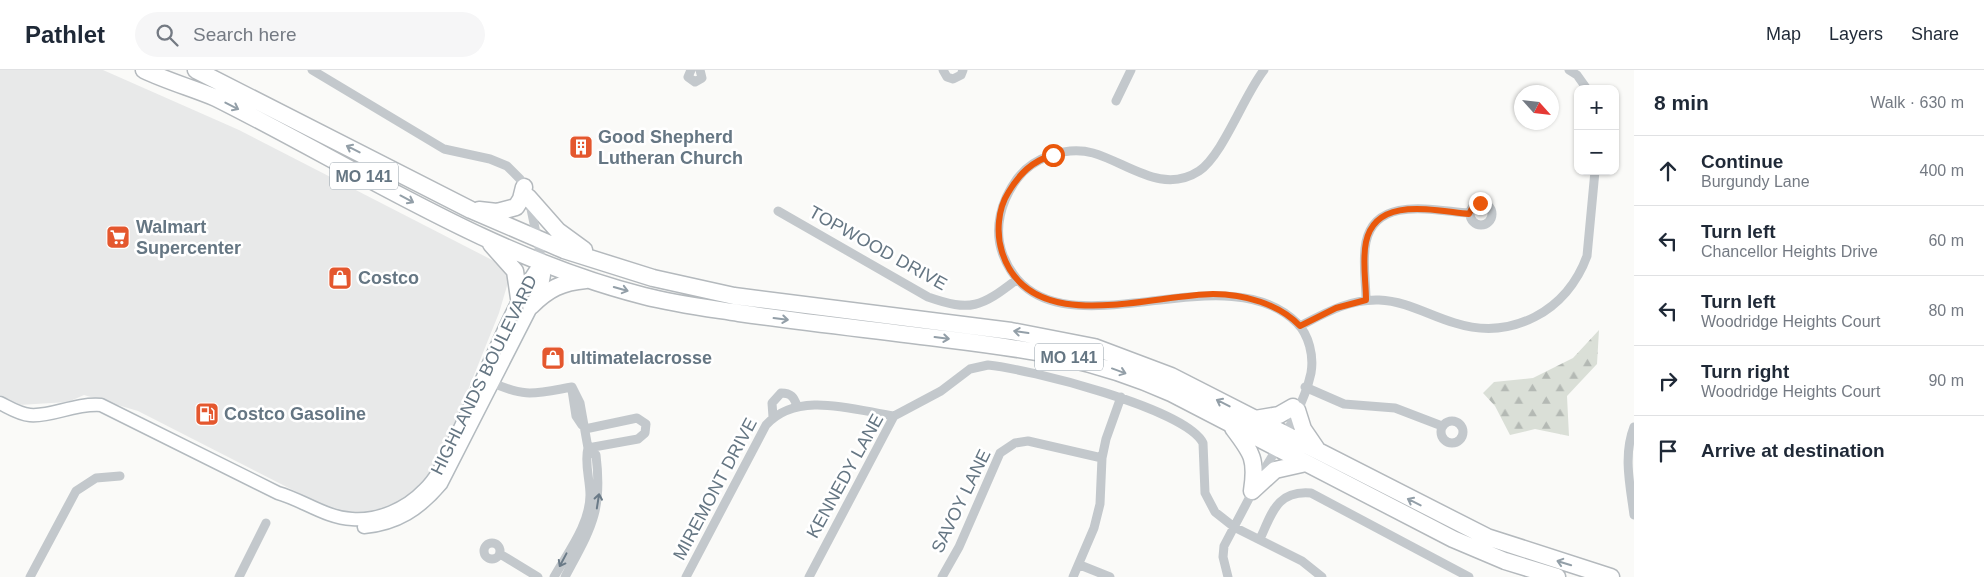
<!DOCTYPE html>
<html lang="en">
<head>
<meta charset="utf-8">
<style>
  body { margin:0; font-family:Helvetica,sans-serif; background:#f6f6f7; color:#1f2937 }
  .controls { position:absolute; right:15px; top:15px; display:grid; overflow:hidden; border-radius:10px; box-shadow:0 1px 4px #0004 }
  .controls button { width:45px; height:45px; display:grid; place-items:center; padding:0; border:0; border-bottom:1px solid #e0e1e3; background:#fff; color:#1f2937; font:25px sans-serif }
  .compass { position:absolute; left:1514px; top:15px; width:45px; height:45px; border-radius:50%; background:#fff; box-shadow:0 1px 4px #0004; rotate:117deg }
  .stop { position:absolute; width:15px; height:15px; margin:-11px; border:4px solid #ea580c; border-radius:50%; background:#fff }
  .stop.end { background:#ea580c; border-color:#fff; box-shadow:0 1px 5px #0008 }
  .list { margin:0; padding:0; list-style:none }
  h2 { display:flex; justify-content:space-between; align-items:center; height:65px; margin:0; padding:0 20px; font-size:21px }
  h2 small { font-size:16px; font-weight:400; color:#747a83 }
  .list li { display:grid; grid-template-columns:32px 1fr auto; gap:15px; align-items:center; box-sizing:border-box; height:70px; padding:0 20px; border-top:1px solid #e0e1e3 }
  .list b { display:block; font-size:19px; white-space:nowrap }
  .list p { margin:0; font-size:16px; white-space:nowrap; color:#747a83 }
  .list em { font-size:16px; font-style:normal; color:#747a83 }
  .icon { flex:none; width:28px; height:28px; fill:none; stroke:currentColor; stroke-width:2; stroke-linecap:round; stroke-linejoin:round }
  .map { position:relative; flex:none; width:1634px; height:507px; overflow:hidden }
  header { display:flex; align-items:center; gap:30px; box-sizing:border-box; height:70px; padding:0 25px; background:#fff; border-bottom:1px solid #e0e1e3 }
  header strong { font-size:24px }
  nav { display:flex; gap:28px; margin-inline-start:auto; font-size:18px }
  .search { width:350px; height:45px; background:#f6f6f7; display:flex; align-items:center; gap:12px; box-sizing:border-box; padding:0 18px; border-radius:28px; color:#747a83; font-size:19px }
  main { display:flex }
  aside { flex:1; background:#fff }
  .map>svg:first-child { display:block }
</style>
</head>
<body>
<header>
<strong>Pathlet</strong>
<div class="search"><svg class="icon" aria-label="search" viewBox="0 0 24 24"><circle cx="10" cy="10" r="6"/><path d="M15 15l6 6"/></svg>Search here</div>
<nav><a>Map</a><a>Layers</a><a>Share</a></nav>
</header>
<main>
<div class="map">
<svg width="1634" height="507" viewBox="0 0 1634 507">
  <defs>
    <pattern id="forest-firs" width="22" height="20" patternUnits="userSpaceOnUse" patternTransform="scale(1.25)"><rect width="22" height="20" fill="#dadfd7"/><path d="M5 1l3.5 6h-7zM16 11l3.5 6h-7z" fill="#b4b9b4"/></pattern>
  </defs>
  <rect width="100%" height="100%" fill="#fafaf8"/>
  <path fill="#e8e9e9" d="M0,0H103L239,60L496,192L509,209L499,243L451,362L430,404L413,426L384,441L351,445L326,437L138,341L84,325L68,332L19,335L0,325Z"/>
  <path fill="url(#forest-firs)" d="M1599,260L1597,294L1567,326L1569,366L1535,359L1510,365L1495,336L1483,323L1494,312L1533,308L1573,288Z"/>
  <g fill="none" stroke-linecap="round" stroke-linejoin="round">
    <g stroke="#b3babf" stroke-width="15">
      <path id="secondary" d="M0,333C10,338 19,344 30,345C52,347 74,333 101,335L278,423C303,430 326,448 352,449C378,451 406,439 424,420C437,408 444,391 452,375C474,331 491,285 513,241C522,224 529,207 542,192
        M364,457C397,454 420,439 441,414L542,216L544,205L542,192"/>
    </g>
    <g stroke="#b4b9bd" stroke-width="19">
      <path id="highway" d="M144,0C167,11 192,18 216,28C356,98 490,187 644,226C675,234 707,238 739,243C807,253 876,260 945,269C1027,279 1094,288 1171,323L1453,469L1505,491L1557,507
        M196,0L471,140L564,180L653,208L734,226L1011,261L1094,277L1171,306L1487,467L1611,507
        M528,127L558,161L584,180
        M479,140L497,142L516,137L521,129L524,117
        M491,174L515,201L519,228
        M531,236C548,219 562,212 586,210
        M1297,340L1303,359L1316,378
        M1255,349L1279,345L1293,337
        M1233,358C1252,383 1257,389 1252,421
        M1252,421L1275,400L1306,393"/>
    </g>
    <path stroke="#c3c8cc" stroke-width="9" d="M312,0L444,79L490,89L507,96L520,109L525,119
      M691,0L688,7L695,12L702,8L700,0
      M943,0L947,7L953,9L961,5L963,0
      M1569,0L1577,5L1587,19
      M1116,31L1131,0
      M1470 144a11 11 0 1 1 22 0a11 11 0 1 1-22 0Z
      M530,134L542,192
      M778,141L928,227C971,242 981,237 1016,210
      M1366,230C1366,212 1362,191 1366,172C1376,125 1435,141 1469,143
      M1300,256C1325,243 1349,229 1379,230C1407,231 1430,246 1455,253C1512,271 1567,241 1587,186L1595,101
      M488,311C526,328 533,324 572,317
      M1305,317L1344,334L1395,338L1442,356
      M572,320L576,346L582,355
      M773,347L772,333L781,323C791,323 794,327 797,336
      M1441 362a11 11 0 1 1 22 0a11 11 0 1 1-22 0Z
      M1634,357C1623,385 1630,415 1634,445
      M585,359L637,348L646,354L645,363L638,369L588,378
      M1260,407C1278,375 1303,340 1311,303C1314,286 1309,265 1297,253C1222,177 1046,297 1003,185C993,159 1001,131 1017,109C1033,87 1067,76 1093,83C1128,93 1162,125 1199,101C1223,85 1244,25 1264,0
      M1260,469C1272,443 1277,420 1311,423L1469,507
      M484 481a8 8 0 1 1 16 0a8 8 0 1 1-16 0Z
      M500,484L538,507
      M1080,495L1110,507
      M30,507L76,421L96,408L120,406
      M239,507L266,453
      M554,507C568,482 590,454 590,425C590,409 584,393 588,378L580,333L572,317
      M565,507C591,458 603,442 596,385L588,378
      M686,507L766,355C797,320 854,340 894,346
      M809,507L894,346L941,321L970,299L988,295C1028,299 1185,338 1203,373L1205,423L1215,442L1234,457L1302,491L1322,507
      M942,507L959,477L1000,383L1015,373L1028,371L1102,388
      M1073,507L1094,458L1100,434L1102,388L1106,369L1121,327
      M1228,507L1223,487L1224,476L1254,419"/>
    <use href="#secondary" stroke="#fff" stroke-width="12"/>
    <use href="#highway" stroke="#fff" stroke-width="16"/>
  </g>
  <defs><path id="oneway-shaft" d="M-6 0H5M1.5-3L5.5 0L1.5 3" fill="none" stroke-width="1.6" stroke-linecap="round" stroke-linejoin="round" transform="scale(1.25)"/></defs>
  <g stroke="#939fa8">
    <use href="#oneway-shaft" transform="translate(232 36) rotate(27)"/>
    <use href="#oneway-shaft" transform="translate(353 79) rotate(-153)"/>
    <use href="#oneway-shaft" transform="translate(407 129) rotate(28)"/>
    <use href="#oneway-shaft" transform="translate(621 219) rotate(16)"/>
    <use href="#oneway-shaft" transform="translate(781 249) rotate(7)"/>
    <use href="#oneway-shaft" transform="translate(1021 262) rotate(-172)"/>
    <use href="#oneway-shaft" transform="translate(942 268) rotate(7)"/>
    <use href="#oneway-shaft" transform="translate(1119 301) rotate(20)"/>
    <use href="#oneway-shaft" transform="translate(1223 333) rotate(-153)"/>
    <use href="#oneway-shaft" transform="translate(1414 432) rotate(-153)"/>
    <use href="#oneway-shaft" transform="translate(1564 493) rotate(-163)"/>
  </g>
  <g stroke="#6a7a87">
    <use href="#oneway-shaft" transform="translate(598 431) rotate(-81)"/>
    <use href="#oneway-shaft" transform="translate(563 490) rotate(118)"/>
  </g>
  <g fill="none" stroke-linecap="round" stroke-linejoin="round">
    <path stroke="#ea580c" stroke-width="6" d="M1053,85C1032,91 1019,104 1008,123C998,139 996,163 1002,182C1029,268 1148,225 1213,224C1244,224 1279,234 1300,256L1336,238L1366,230C1366,212 1362,191 1366,172C1376,125 1435,141 1469,144L1473,136L1480,133"/>
  </g>
  <defs>
    <g id="building-square" transform="scale(1.25)"><rect x="-9" y="-9" width="18" height="18" rx="4" fill="#e4572e" stroke="#fff"/><path d="M-4-6H4V6H1V3H-1V6H-4ZM-2.5-4.3h1.7v1.8h-1.7ZM.8-4.3h1.7v1.8H.8ZM-2.5-1h1.7V.8h-1.7ZM.8-1h1.7V.8H.8Z" fill="#fff"/></g>
    <g id="supermarket-square" transform="scale(1.25)"><rect x="-9" y="-9" width="18" height="18" rx="4" fill="#e4572e" stroke="#fff"/><path d="M-6-5.5h2.5l.6 2H6L4.5 2H-2.5L-4.4-4H-6ZM-1.5 3.2a1.3 1.3 0 1 0 .1 0ZM3 3.2a1.3 1.3 0 1 0 .1 0Z" fill="#fff"/></g>
    <g id="shop-square" transform="scale(1.25)"><rect x="-9" y="-9" width="18" height="18" rx="4" fill="#e4572e" stroke="#fff"/><path d="M-5-2.5h2.3a2.7 3.5 0 0 1 5.4 0H5L5.5 6h-11ZM-1.5-2.5h3a1.5 2.3 0 0 0-3 0Z" fill="#fff"/></g>
    <g id="fuel-square" transform="scale(1.25)"><rect x="-9" y="-9" width="18" height="18" rx="4" fill="#e4572e" stroke="#fff"/><path d="M-5.5-6h7V0h2V4h1.3V-2.5L3-4.5l.8-.8L6-3V5H2.5V1h-1V6h-7ZM-4.2-4.7v3.2H.2V-4.7Z" fill="#fff"/></g>
  </defs>
  <g fill-rule="evenodd">
    <use href="#building-square" x="581" y="77"/>
    <use href="#supermarket-square" x="118" y="167"/>
    <use href="#shop-square" x="340" y="208"/>
    <use href="#shop-square" x="553" y="288"/>
    <use href="#fuel-square" x="207" y="344"/>
  </g>
  <g text-anchor="middle" stroke-width="5" stroke-linejoin="round" paint-order="stroke">
    <g fill="#fff" stroke="#939fa8" stroke-width="1">
      <rect x="330" y="92.5" width="68" height="27" rx="4"/>
      <rect x="1035" y="273.5" width="68" height="27" rx="4"/>
    </g>
    <g font-size="16" font-weight="bold" fill="#657683">
      <text x="364" y="112">MO 141</text>
      <text x="1069" y="293">MO 141</text>
    </g>
    <g font-size="18" font-weight="bold" fill="#657683" stroke="#fff" text-anchor="start">
      <text x="598" y="73">Good Shepherd<tspan x="598" dy="21">Lutheran Church</tspan></text>
      <text x="136" y="163">Walmart<tspan x="136" dy="21">Supercenter</tspan></text>
      <text x="358" y="214">Costco</text>
      <text x="570" y="294">ultimatelacrosse</text>
      <text x="224" y="350">Costco Gasoline</text>
    </g>
    <g font-size="18" fill="#657683" stroke="#fff">
      <text transform="translate(878 178) rotate(29)" y="6">TOPWOOD DRIVE</text>
      <text transform="translate(484 305) rotate(-64)" y="6">HIGHLANDS BOULEVARD</text>
      <text transform="translate(845 406) rotate(-61)" y="6">KENNEDY LANE</text>
      <text transform="translate(715 419) rotate(-62)" y="6">MIREMONT DRIVE</text>
      <text transform="translate(961 431) rotate(-64)" y="6">SAVOY LANE</text>
    </g>
  </g>
</svg>
<div class="controls">
<button>+</button>
<button>−</button>
</div>
<svg class="compass" viewBox="-18 -18 36 36"><path d="M0-13l5 13h-10z" fill="#e53935"/><path d="M0 13l5-13h-10z" fill="#747a83"/></svg>
<div class="stop" style="left:1053px;top:85px"></div>
<div class="stop end" style="left:1480px;top:133px"></div>
</div>
<aside>
<h2>8 min<small>Walk · 630 m</small></h2>
<ul class="list">
<li><svg class="icon" aria-label="ahead" viewBox="0 0 24 24"><path d="M12 20V5M6 11l6-6 6 6"/></svg><div><b>Continue</b><p>Burgundy Lane</p></div><em>400 m</em></li>
<li><svg class="icon" aria-label="left" viewBox="0 0 24 24"><path d="M17 20v-9H6M10 6l-5 5 5 5"/></svg><div><b>Turn left</b><p>Chancellor Heights Drive</p></div><em>60 m</em></li>
<li><svg class="icon" aria-label="left" viewBox="0 0 24 24"><path d="M17 20v-9H6M10 6l-5 5 5 5"/></svg><div><b>Turn left</b><p>Woodridge Heights Court</p></div><em>80 m</em></li>
<li><svg class="icon" aria-label="right" viewBox="0 0 24 24"><path d="M7 20v-9h11M14 6l5 5-5 5"/></svg><div><b>Turn right</b><p>Woodridge Heights Court</p></div><em>90 m</em></li>
<li><svg class="icon" aria-label="arrive" viewBox="0 0 24 24"><path d="M6 21V4h12l-3 4 3 4H6"/></svg><div><b>Arrive at destination</b></div></li>
</ul>
</aside>
</main>
</body>
</html>
